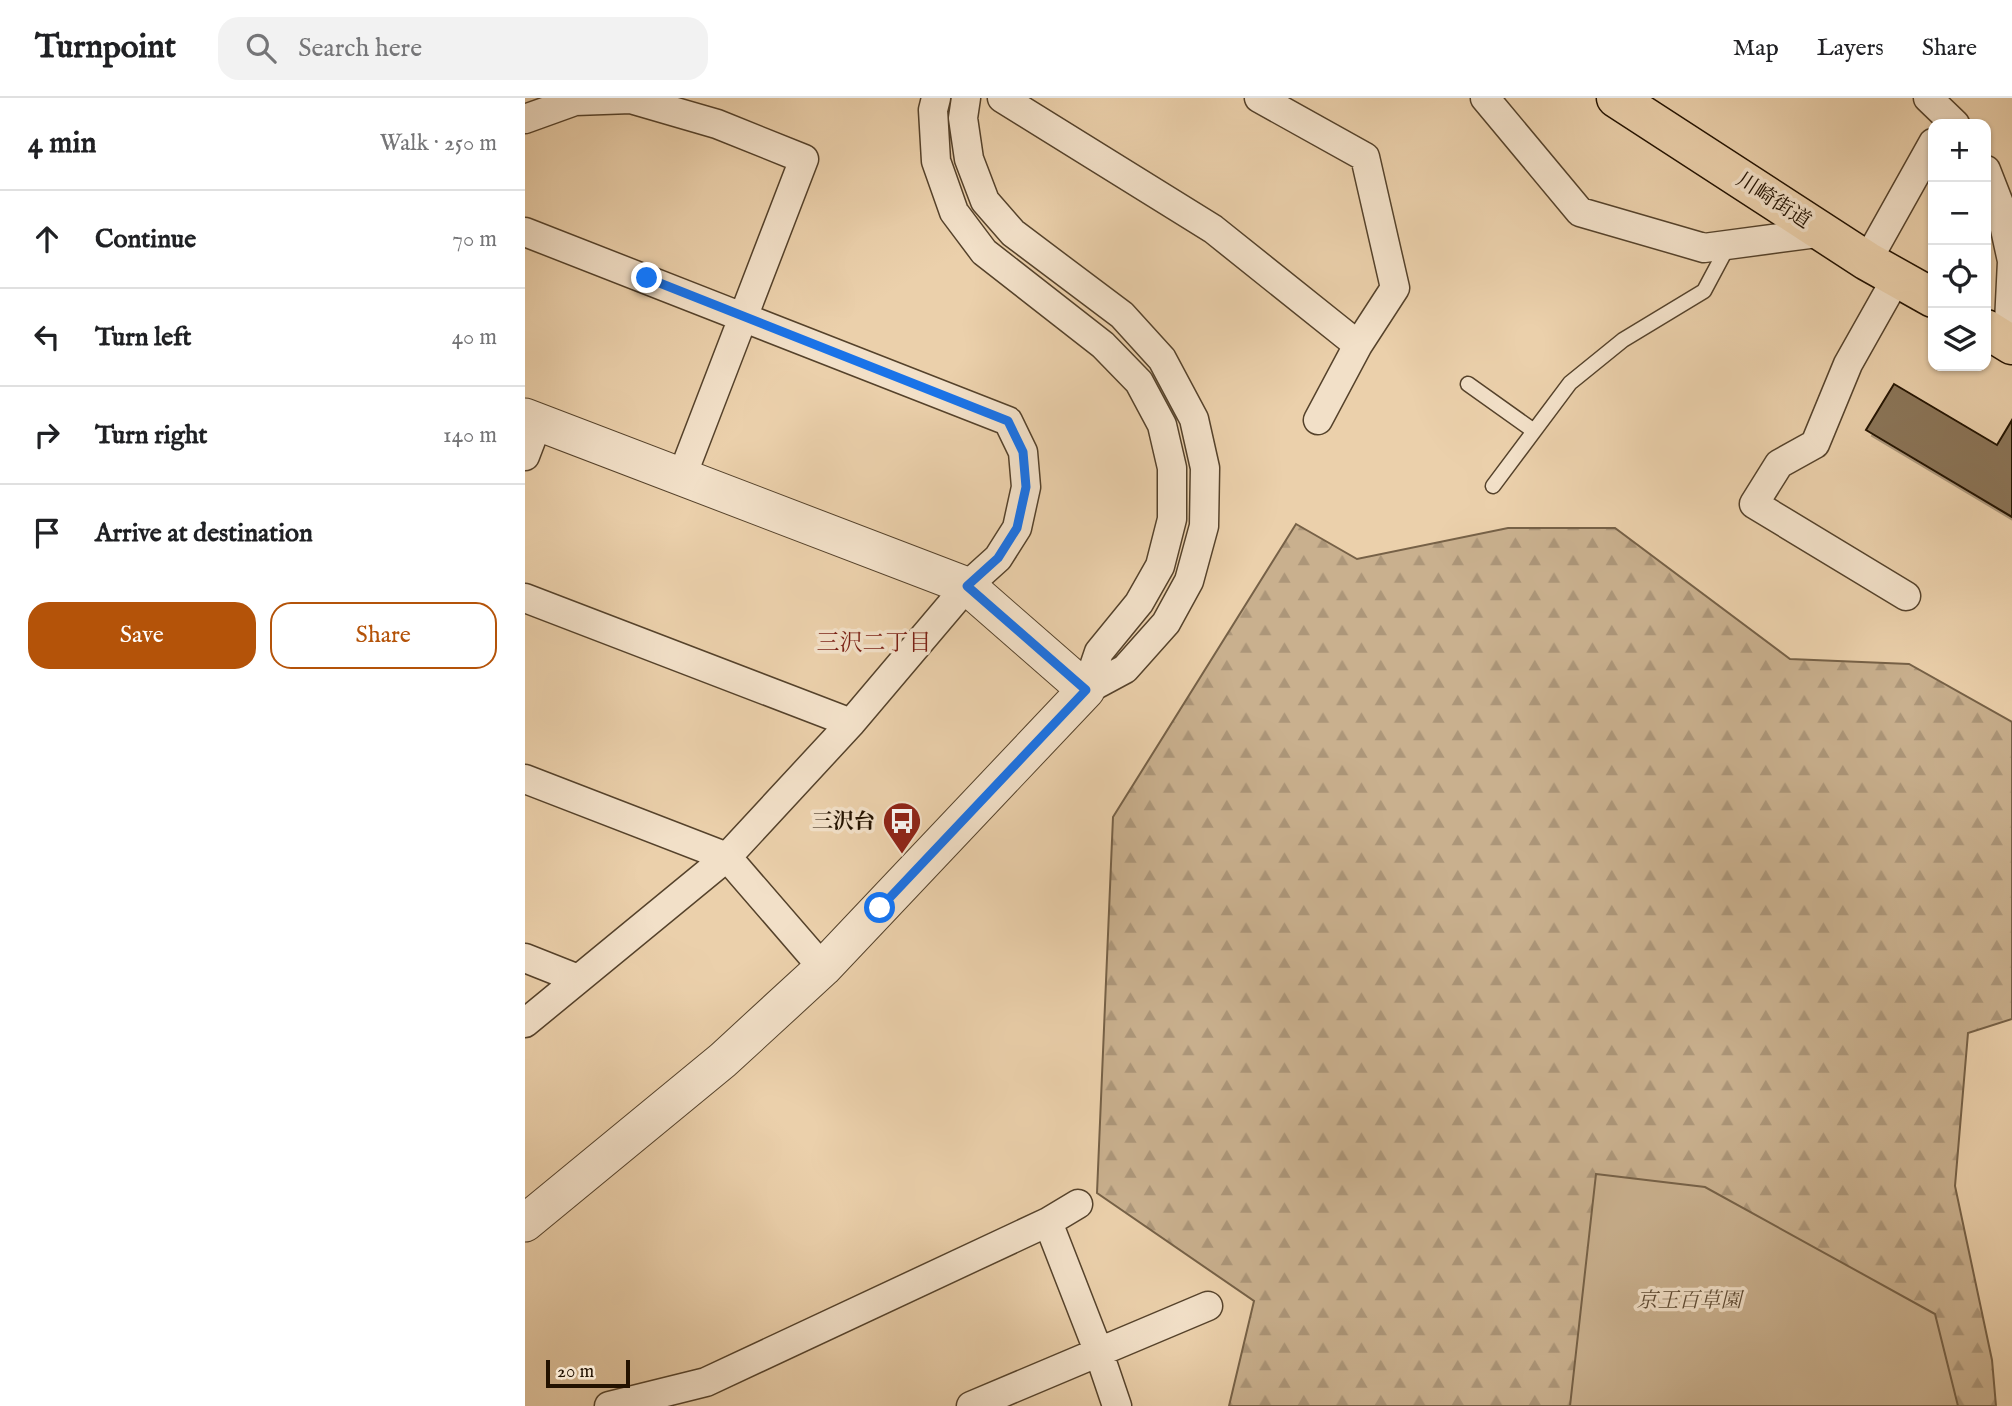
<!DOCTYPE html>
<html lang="en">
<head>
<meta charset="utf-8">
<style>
  body { margin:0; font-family:"IM FELL English","Noto Serif JP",serif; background:#f2f2f2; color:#202124 }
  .controls { position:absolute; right:21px; top:21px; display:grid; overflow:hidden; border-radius:14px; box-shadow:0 2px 5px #0004 }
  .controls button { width:63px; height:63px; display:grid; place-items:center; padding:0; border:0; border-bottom:2px solid #e0e0e0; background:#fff; color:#202124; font:35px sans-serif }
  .scale { position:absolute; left:21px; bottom:18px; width:84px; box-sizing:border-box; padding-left:7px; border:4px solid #231200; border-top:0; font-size:19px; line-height:24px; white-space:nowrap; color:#231200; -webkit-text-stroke:5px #f2e0c8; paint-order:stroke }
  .stop { position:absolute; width:21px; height:21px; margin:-16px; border:5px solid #1a73e8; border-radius:50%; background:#fff }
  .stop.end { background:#1a73e8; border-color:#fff; box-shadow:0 2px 7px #0008 }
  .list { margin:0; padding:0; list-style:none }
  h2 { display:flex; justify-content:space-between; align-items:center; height:91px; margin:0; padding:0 28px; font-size:30px }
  h2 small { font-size:23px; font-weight:400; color:#757577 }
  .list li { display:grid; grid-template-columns:46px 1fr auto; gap:21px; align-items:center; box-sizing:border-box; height:98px; padding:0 28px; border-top:2px solid #e0e0e0 }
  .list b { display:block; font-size:26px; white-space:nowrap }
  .list em { font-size:23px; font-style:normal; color:#757577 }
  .actions { display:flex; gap:14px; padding:21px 28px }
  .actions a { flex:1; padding:16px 0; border:2px solid #b45309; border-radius:21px; text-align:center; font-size:24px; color:#b45309 }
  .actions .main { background:#b45309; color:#fff }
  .icon { flex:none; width:38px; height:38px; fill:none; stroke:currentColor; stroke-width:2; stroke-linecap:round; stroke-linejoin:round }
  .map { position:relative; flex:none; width:1487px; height:1308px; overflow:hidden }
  header { display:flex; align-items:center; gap:42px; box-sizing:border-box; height:98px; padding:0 35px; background:#fff; border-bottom:2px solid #e0e0e0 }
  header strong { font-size:33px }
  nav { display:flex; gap:38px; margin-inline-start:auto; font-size:24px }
  .search { width:490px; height:63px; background:#f2f2f2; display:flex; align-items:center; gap:18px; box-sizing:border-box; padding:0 24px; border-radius:21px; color:#757577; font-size:26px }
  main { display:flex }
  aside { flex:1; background:#fff }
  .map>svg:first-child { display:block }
</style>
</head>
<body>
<header>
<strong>Turnpoint</strong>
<div class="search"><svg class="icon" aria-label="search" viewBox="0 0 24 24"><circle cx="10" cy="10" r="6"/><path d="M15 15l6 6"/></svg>Search here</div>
<nav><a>Map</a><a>Layers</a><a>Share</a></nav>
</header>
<main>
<aside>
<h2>4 min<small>Walk · 250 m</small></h2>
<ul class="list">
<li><svg class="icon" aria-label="ahead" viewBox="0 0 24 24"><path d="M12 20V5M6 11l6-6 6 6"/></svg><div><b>Continue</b></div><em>70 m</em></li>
<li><svg class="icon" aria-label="left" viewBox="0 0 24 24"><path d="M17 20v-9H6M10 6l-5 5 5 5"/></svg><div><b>Turn left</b></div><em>40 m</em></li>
<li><svg class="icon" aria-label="right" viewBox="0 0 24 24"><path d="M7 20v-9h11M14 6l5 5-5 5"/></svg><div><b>Turn right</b></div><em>140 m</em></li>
<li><svg class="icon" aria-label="arrive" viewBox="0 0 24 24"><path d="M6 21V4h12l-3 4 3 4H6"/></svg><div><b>Arrive at destination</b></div></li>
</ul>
<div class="actions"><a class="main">Save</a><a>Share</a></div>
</aside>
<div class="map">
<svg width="1487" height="1308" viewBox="0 0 1487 1308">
  <defs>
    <pattern id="forest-firs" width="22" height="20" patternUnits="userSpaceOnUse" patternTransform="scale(1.75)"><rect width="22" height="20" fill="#c9b08e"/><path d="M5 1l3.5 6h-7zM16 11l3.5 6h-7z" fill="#ac9679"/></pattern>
    <filter id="shadow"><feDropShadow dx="6" dy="6" stdDeviation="0" flood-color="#0004"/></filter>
  </defs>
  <rect width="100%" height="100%" fill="#ebd0ab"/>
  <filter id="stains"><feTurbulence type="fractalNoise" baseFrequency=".00286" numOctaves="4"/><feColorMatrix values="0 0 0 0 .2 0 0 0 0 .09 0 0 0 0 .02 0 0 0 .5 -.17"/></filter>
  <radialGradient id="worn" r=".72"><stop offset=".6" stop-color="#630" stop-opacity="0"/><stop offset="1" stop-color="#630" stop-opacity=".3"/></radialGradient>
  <path fill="url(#forest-firs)" stroke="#766147" stroke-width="2" d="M771,426L832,461L983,430H1090L1265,561L1384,566L1487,624V921L1443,935L1430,1088L1467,1262L1471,1308H704L729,1203L572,1095L588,719Z"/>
  <path fill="#c9b08e" stroke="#766147" stroke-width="2" d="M1071,1076L1180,1089L1410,1216L1433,1308H1045Z"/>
  <path fill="#8b7559" stroke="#231200" stroke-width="2" filter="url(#shadow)" d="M1369,286L1472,347L1487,322V419L1341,332Z"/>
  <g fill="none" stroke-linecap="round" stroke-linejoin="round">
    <g stroke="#55422b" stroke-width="17">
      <path id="service" d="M943,286L1009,333
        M968,388L1045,285L1098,242L1179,193L1203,148"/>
    </g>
    <g stroke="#55422b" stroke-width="31">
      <path id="minor" d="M411,0L408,12L411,63L429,114L459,154L578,247L614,284L637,327L647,370V421L635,468L614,505L574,554L561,592
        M441,0L438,20L444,61L460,103L488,135L597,217L637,261L669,321L680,370L679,428L664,483L641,525L600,571L561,592
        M477,0L688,131L833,247
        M734,0L840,59L870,190L833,247L793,322
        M960,0L1055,114L1179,150L1300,134
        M1403,0L1430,26
        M0,21L50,3L106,1L192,26L279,61L157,378
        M1461,72L1475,108L1487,163L1483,245
        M0,134L483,323L498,354L501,389L492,430L473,460L442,488L326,625L202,759L0,925
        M1342,163L1408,45
        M1372,179L1323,266L1290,346L1254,366L1229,406L1381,498
        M0,358L13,324
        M0,500L326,625
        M0,681L202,759L298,870
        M0,860L53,881
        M523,1124L574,1255L592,1308
        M84,1308L181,1284L523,1124L553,1106
        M446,1308L683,1208"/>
    </g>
    <g stroke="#55422b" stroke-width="39">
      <path id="tertiary" d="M0,319L442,488L561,592L298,870L198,962L0,1125"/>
    </g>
    <g stroke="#231200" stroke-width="41">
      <path id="primary" d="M1091,0L1342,163L1408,200
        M1461,231L1487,247"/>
    </g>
    <use href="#service" stroke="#f2e0c8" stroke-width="14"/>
    <use href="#minor" stroke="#f2e0c8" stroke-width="28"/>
    <use href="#tertiary" stroke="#f2e0c8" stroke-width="37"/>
    <use href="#primary" stroke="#ebd0ab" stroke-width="38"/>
  </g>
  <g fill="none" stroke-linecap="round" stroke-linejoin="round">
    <path stroke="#1a73e8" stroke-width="9" d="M122,180L483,323L498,354L501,389L492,430L473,460L442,488L561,592L355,810"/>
  </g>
  <defs>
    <g id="bus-pin" transform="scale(2.0125)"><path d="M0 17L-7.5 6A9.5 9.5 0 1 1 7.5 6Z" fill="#8f2418" stroke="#f2e0c8"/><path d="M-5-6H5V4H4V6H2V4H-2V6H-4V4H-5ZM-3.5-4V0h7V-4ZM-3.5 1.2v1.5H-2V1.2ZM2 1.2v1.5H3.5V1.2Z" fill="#fff"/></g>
  </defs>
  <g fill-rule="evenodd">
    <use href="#bus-pin" x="377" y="723"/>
  </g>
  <g text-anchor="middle" stroke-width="7" stroke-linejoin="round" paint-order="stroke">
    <g font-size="21" fill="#231200" stroke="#f2e0c8">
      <text transform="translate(1249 102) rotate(33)" y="7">川崎街道</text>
    </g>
    <g font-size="21" font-weight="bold" fill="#231200" stroke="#f2e0c8" text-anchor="end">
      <text x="350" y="730">三沢台</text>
    </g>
    <g font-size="21" font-style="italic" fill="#5d4932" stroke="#f2e0c8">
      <text x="1164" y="1209">京王百草園</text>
    </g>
    <g font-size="23" fill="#7a1f14" stroke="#f2e0c8">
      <text x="349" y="552">三沢二丁目</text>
    </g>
  </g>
  <rect width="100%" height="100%" filter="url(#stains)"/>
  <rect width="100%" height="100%" fill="url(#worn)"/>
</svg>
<div class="controls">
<button>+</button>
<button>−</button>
<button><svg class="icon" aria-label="locate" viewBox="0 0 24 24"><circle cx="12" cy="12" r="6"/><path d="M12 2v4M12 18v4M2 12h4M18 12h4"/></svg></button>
<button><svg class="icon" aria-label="layers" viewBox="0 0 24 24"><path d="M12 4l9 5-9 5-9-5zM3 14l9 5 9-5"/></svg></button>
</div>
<div class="scale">20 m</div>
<div class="stop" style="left:355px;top:810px"></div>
<div class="stop end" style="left:122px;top:180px"></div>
</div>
</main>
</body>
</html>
